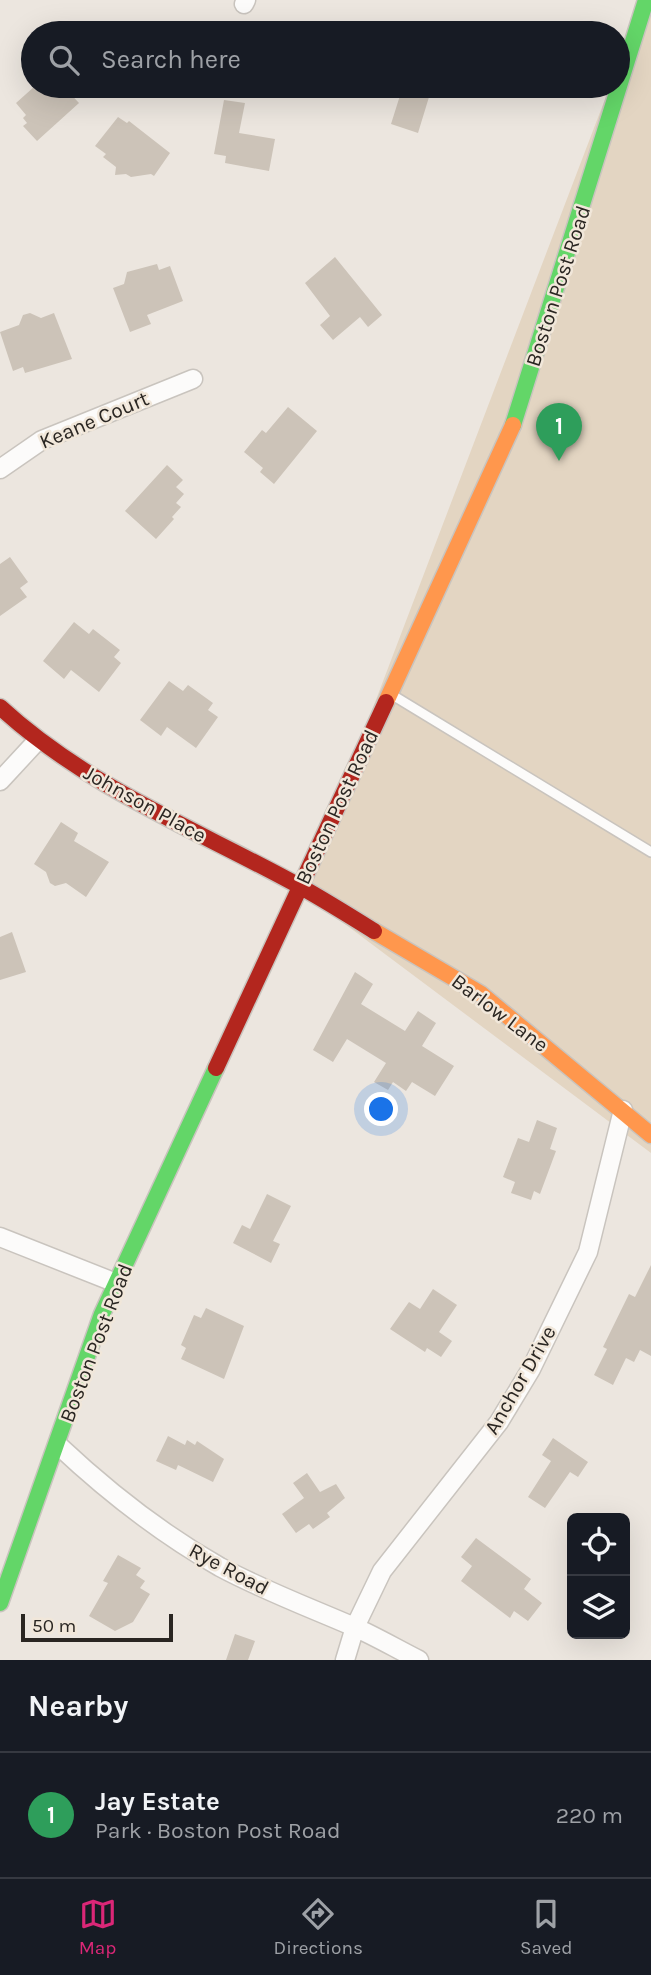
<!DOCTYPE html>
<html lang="en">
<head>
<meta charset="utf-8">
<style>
  body { margin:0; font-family:Karla,sans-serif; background:#242831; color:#f1f3f6 }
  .controls { position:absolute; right:21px; bottom:21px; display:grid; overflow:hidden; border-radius:10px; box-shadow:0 7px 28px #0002 }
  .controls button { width:63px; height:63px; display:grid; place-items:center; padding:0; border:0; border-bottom:2px solid #363941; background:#171b24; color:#f1f3f6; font:35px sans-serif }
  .scale { position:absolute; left:21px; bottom:18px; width:152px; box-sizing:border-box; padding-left:7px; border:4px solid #2a2622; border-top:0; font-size:19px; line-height:24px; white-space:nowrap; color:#2a2622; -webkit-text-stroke:5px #f1e7da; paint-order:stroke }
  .you { position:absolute; left:382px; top:1110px; width:24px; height:24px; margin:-18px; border:5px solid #fff; border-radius:50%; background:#1a73e8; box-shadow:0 0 0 10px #1a73e833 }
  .badge { display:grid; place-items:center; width:46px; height:46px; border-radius:50%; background:#db2777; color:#fff; font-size:23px; font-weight:700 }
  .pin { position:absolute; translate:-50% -58px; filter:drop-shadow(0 2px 4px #0008) }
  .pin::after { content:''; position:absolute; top:37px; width:24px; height:21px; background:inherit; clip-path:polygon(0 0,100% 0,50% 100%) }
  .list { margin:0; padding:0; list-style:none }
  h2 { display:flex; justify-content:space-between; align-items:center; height:91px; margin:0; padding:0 28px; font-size:30px }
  h2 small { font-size:23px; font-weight:400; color:#9ea1a6 }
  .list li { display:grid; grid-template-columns:46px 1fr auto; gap:21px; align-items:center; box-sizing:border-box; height:126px; padding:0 28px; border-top:2px solid #363941 }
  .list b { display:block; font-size:26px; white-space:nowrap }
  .list p { margin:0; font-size:23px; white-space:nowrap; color:#9ea1a6 }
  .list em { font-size:23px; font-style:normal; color:#9ea1a6 }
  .icon { flex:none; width:38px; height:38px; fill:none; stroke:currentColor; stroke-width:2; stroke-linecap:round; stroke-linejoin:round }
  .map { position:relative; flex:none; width:651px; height:1660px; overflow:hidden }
  .search { position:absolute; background:#171b24; box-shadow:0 7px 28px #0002; left:21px; right:21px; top:21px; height:77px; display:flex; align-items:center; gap:18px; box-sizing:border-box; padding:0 24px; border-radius:38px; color:#9ea1a6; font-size:26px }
  .sheet { height:217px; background:#171b24 }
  nav { display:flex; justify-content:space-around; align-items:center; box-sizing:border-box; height:98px; border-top:2px solid #363941; background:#171b24; font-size:19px; color:#9ea1a6 }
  nav a { display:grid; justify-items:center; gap:4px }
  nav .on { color:#db2777 }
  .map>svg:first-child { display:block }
</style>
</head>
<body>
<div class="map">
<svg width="651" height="1660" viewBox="0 0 651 1660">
  <rect width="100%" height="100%" fill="#ece6df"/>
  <path fill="#e3d5c2" d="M651,0V1153L282,877L301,886L324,836L610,86Z"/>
  <path fill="#ccc3b8" d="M35,86H63L79,103L37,141L23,126L27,123L23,118L26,115L16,103Z
    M403,86H425L422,95L429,97L418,133L391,124Z
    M224,100L245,103L239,133L275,139L269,171L225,163L226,156L214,154Z
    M118,117L127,123L129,121L170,153L154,176L151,174L131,177L126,174L115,175L116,167L103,157L106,154L95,146Z
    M335,257L382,315L368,327L360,317L333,340L320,325L330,316L305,283Z
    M157,264L159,270L170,266L183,301L147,315L151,324L130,332L113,288L124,284L127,272Z
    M30,313L41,318L54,313L72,359L25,373L23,367L13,371L0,332L19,325L23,315Z
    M288,407L317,431L274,484L260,472L263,468L244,452L262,430L266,433Z
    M167,465L183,480L176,487L184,494L176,503L181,507L172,517L174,519L156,539L125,511Z
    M10,557L28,582L20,588L27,597L0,616V564Z
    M74,622L89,634L93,629L120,650L114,657L121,663L99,692L71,670L64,679L43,661Z
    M169,681L183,691L188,685L213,703L208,710L218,717L196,748L167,727L161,736L140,720Z
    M61,822L78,833L74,841L109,862L86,897L66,883L55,886L50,883L46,872L34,864Z
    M12,932L26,972L0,980V937Z
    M355,972L373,984L361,1004L405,1031L418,1011L436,1023L422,1046L454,1066L435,1096L412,1082L406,1091L393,1082L388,1090L374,1082L386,1063L347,1039L333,1062L313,1050Z
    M537,1120L557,1128L550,1149L556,1151L540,1194L534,1191L531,1200L511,1193L515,1182L503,1177L518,1138L529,1142Z
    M267,1194L291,1206L273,1241L280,1244L271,1263L233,1243L242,1225L250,1229Z
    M651,1265V1356L640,1350L634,1362L626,1358L613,1385L594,1375L607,1349L603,1347L629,1294L635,1297Z
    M433,1289L457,1305L439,1332L452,1341L441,1357L427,1348L425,1352L390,1329L409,1302L420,1309Z
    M206,1308L244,1326L224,1379L181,1359L186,1348L181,1345L194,1315L201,1318Z
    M168,1436L185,1445L187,1440L195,1445L197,1441L224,1459L213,1482L178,1465L176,1470L156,1461Z
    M553,1438L588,1462L578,1477L570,1472L545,1508L528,1497L551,1461L542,1455Z
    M307,1473L320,1492L336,1484L345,1498L327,1513L330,1517L313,1529L309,1524L296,1533L282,1514L304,1498L293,1483Z
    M476,1538L531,1579L524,1589L542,1603L528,1621L514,1611L510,1618L461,1581L472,1566L461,1557Z
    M118,1555L141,1568L136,1575L145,1581L140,1588L150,1594L133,1622L115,1631L89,1616L108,1583L103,1581Z
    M235,1634L255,1641L248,1660H226Z"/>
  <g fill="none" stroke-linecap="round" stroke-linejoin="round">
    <g stroke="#c9c4be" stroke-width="12">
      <path id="lane" d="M394,696L651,852"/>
    </g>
    <g stroke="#c9c4be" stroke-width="21">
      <path id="street" d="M244,4L246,0
        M0,469L42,440L193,379
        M0,781L37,741
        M0,1237L116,1283
        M58,1445C108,1492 160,1533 220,1567C263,1590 308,1607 352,1626C375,1636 397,1649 419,1660
        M345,1660L355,1627L382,1571L499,1422L531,1369L588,1252L623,1110"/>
    </g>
    <g stroke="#c9c4be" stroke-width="19">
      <path id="fast" d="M513,425L646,0
        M0,1603L102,1314L216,1068"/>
    </g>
    <g stroke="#c9c4be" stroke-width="19">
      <path id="slow" d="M386,702L513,425
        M374,931L481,994L651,1135"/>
    </g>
    <g stroke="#c9c4be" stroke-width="19">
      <path id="jam" d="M0,707C88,788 198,830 301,887C326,901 350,916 374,931
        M216,1068L386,702"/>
    </g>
    <use href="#lane" stroke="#fcfbfa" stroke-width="9"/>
    <use href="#street" stroke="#fcfbfa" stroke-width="18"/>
    <use href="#fast" stroke="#63d668" stroke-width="16"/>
    <use href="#slow" stroke="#ff974d" stroke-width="16"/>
    <use href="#jam" stroke="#b3261e" stroke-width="16"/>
  </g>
  <g text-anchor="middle" stroke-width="5" stroke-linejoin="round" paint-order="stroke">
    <g font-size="21" fill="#2a2622" stroke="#f1e7da">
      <text transform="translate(558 286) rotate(-72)" y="7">Boston Post Road</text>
      <text transform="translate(94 420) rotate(-23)" y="7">Keane Court</text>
      <text transform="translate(145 804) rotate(29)" y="7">Johnson Place</text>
      <text transform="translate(337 807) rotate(-65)" y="7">Boston Post Road</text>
      <text transform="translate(500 1013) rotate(37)" y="7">Barlow Lane</text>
      <text transform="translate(96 1343) rotate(-69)" y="7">Boston Post Road</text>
      <text transform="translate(520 1380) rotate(-60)" y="7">Anchor Drive</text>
      <text transform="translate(229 1569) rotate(28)" y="7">Rye Road</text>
    </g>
  </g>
</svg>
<div class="controls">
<button><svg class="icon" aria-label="locate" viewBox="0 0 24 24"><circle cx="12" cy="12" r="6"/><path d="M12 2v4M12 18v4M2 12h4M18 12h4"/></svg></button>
<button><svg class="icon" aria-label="layers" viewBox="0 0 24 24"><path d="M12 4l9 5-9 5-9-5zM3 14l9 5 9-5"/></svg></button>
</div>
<div class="scale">50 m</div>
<div class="you"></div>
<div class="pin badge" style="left:559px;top:461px;background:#2e9e5b">1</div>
<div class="search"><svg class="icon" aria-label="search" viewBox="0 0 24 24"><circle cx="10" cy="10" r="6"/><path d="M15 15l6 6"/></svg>Search here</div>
</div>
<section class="sheet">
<h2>Nearby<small></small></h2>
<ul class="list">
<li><span class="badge" style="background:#2e9e5b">1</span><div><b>Jay Estate</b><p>Park · Boston Post Road</p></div><em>220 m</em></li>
</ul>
</section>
<nav>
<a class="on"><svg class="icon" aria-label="map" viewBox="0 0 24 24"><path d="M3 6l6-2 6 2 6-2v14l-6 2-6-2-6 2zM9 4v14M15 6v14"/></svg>Map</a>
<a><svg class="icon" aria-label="directions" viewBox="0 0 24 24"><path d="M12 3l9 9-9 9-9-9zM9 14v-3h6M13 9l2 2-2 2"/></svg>Directions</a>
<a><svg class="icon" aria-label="saved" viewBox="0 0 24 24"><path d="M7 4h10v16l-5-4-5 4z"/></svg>Saved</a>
</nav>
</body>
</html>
